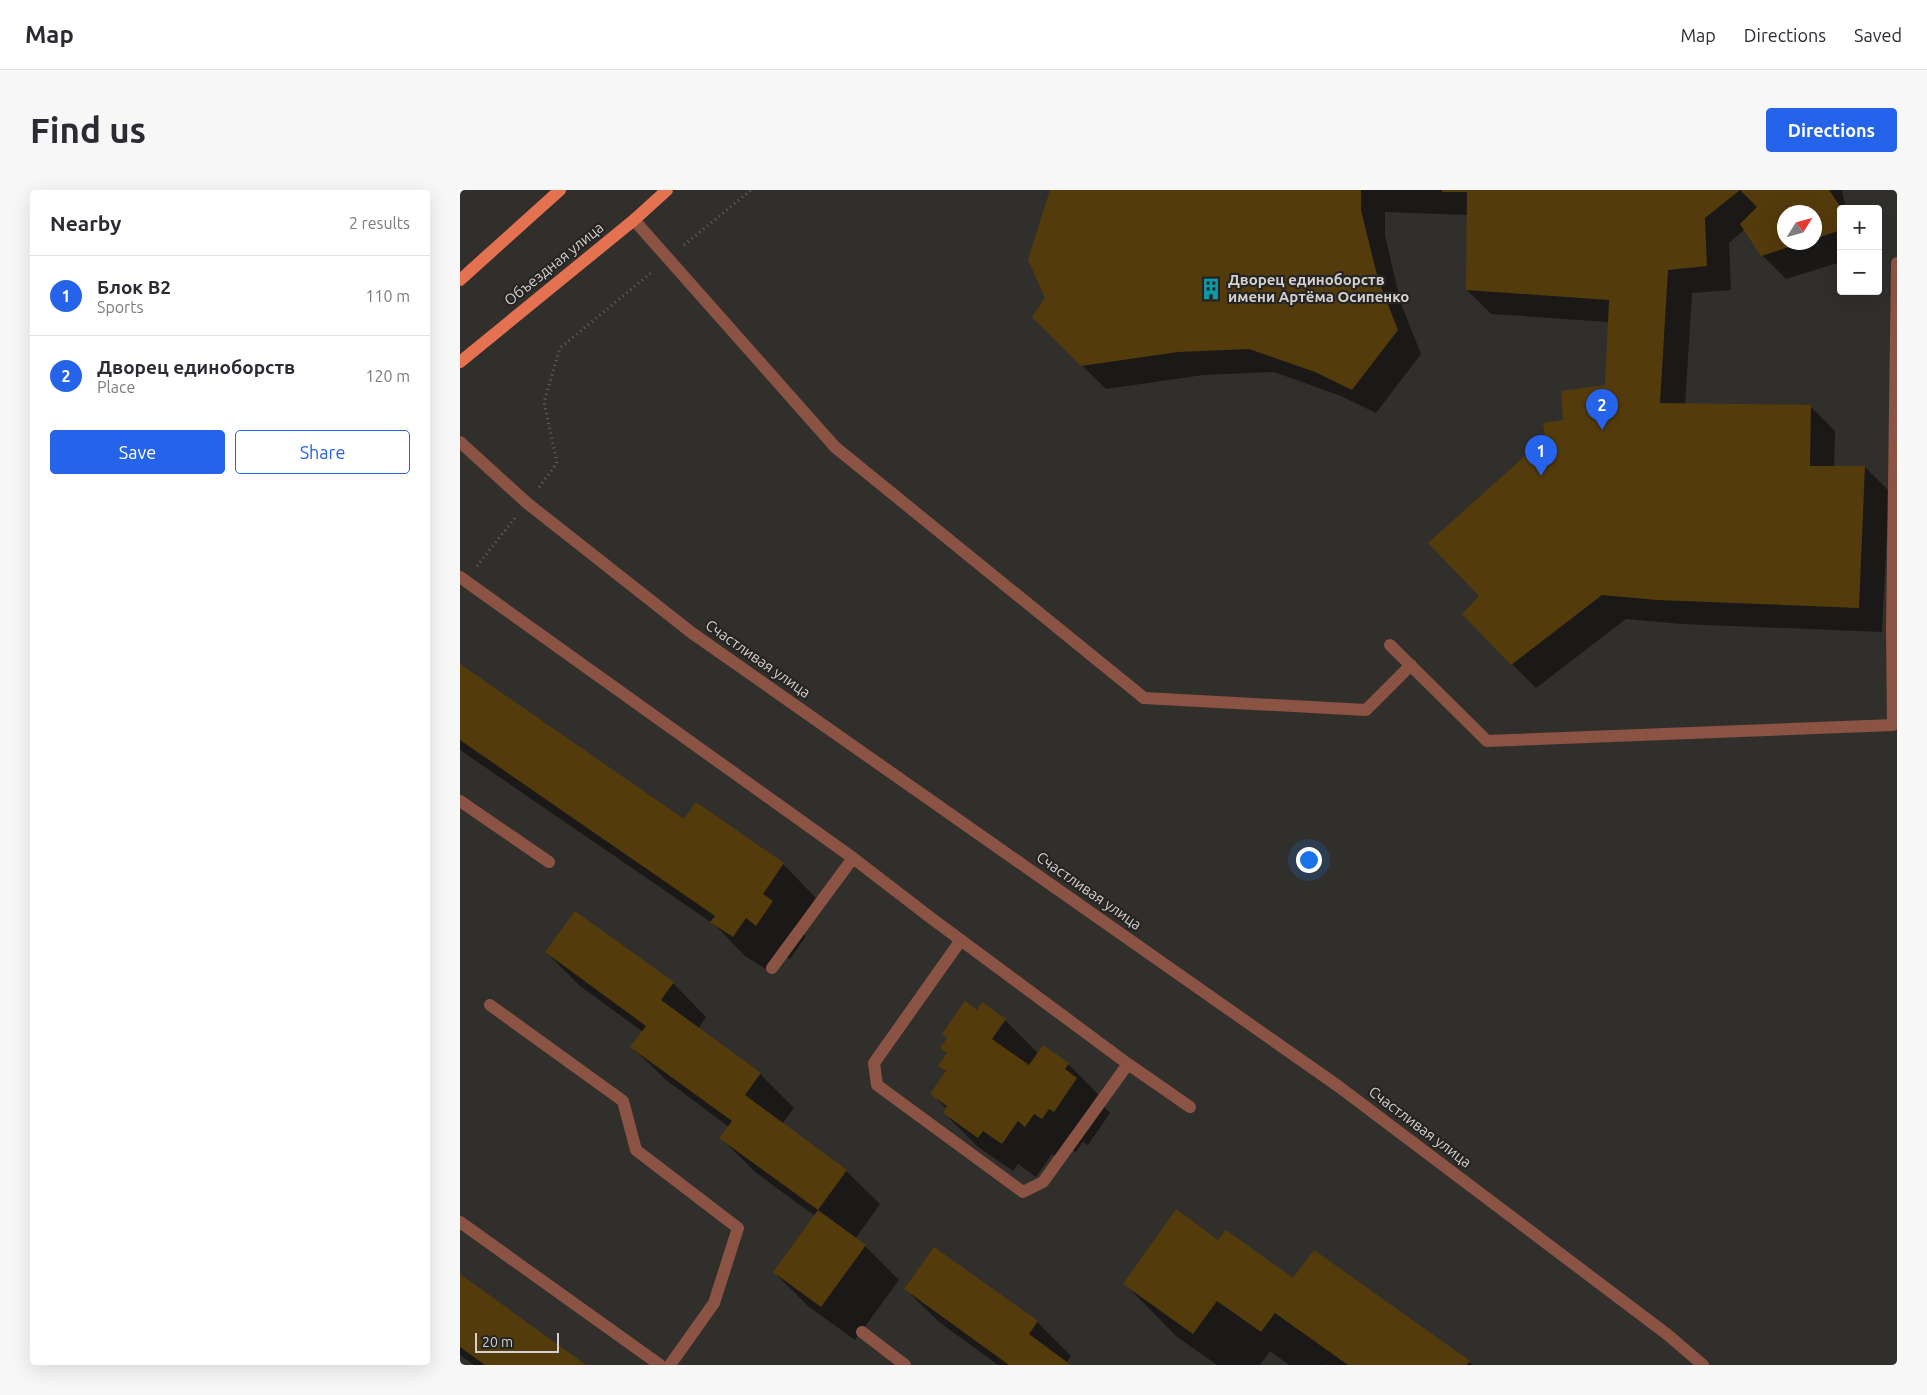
<!DOCTYPE html>
<html lang="en">
<head>
<meta charset="utf-8">
<style>
  body { margin:0; font-family:Ubuntu,sans-serif; background:#f7f7f7; color:#2b2b33 }
  .controls { position:absolute; right:15px; top:15px; display:grid; overflow:hidden; border-radius:5px; box-shadow:0 5px 20px #0002 }
  .controls button { width:45px; height:45px; display:grid; place-items:center; padding:0; border:0; border-bottom:1px solid #e1e1e2; background:#fff; color:#2b2b33; font:25px sans-serif }
  .compass { position:absolute; left:1317px; top:15px; width:45px; height:45px; border-radius:50%; background:#fff; box-shadow:0 5px 20px #0002; rotate:53deg }
  .scale { position:absolute; left:15px; bottom:12px; width:84px; box-sizing:border-box; padding-left:5px; border:2px solid #d2d1cf; border-top:0; font-size:14px; line-height:18px; white-space:nowrap; color:#d2d1cf; -webkit-text-stroke:4px #272523; paint-order:stroke }
  .you { position:absolute; left:848px; top:669px; width:18px; height:18px; margin:-12px; border:4px solid #fff; border-radius:50%; background:#1a73e8; box-shadow:0 0 0 8px #1a73e833 }
  .badge { display:grid; place-items:center; width:32px; height:32px; border-radius:50%; background:#2563eb; color:#fff; font-size:16px; font-weight:700 }
  .pin { position:absolute; translate:-50% -41px; filter:drop-shadow(0 1px 2px #0008) }
  .pin::after { content:''; position:absolute; top:26px; width:18px; height:15px; background:inherit; clip-path:polygon(0 0,100% 0,50% 100%) }
  .list { margin:0; padding:0; list-style:none }
  h2 { display:flex; justify-content:space-between; align-items:center; height:65px; margin:0; padding:0 20px; font-size:21px }
  h2 small { font-size:16px; font-weight:400; color:#7c7c81 }
  .list li { display:grid; grid-template-columns:32px 1fr auto; gap:15px; align-items:center; box-sizing:border-box; height:80px; padding:0 20px; border-top:1px solid #e1e1e2 }
  .list b { display:block; font-size:19px; white-space:nowrap }
  .list p { margin:0; font-size:16px; white-space:nowrap; color:#7c7c81 }
  .list em { font-size:16px; font-style:normal; color:#7c7c81 }
  .actions { display:flex; gap:10px; padding:15px 20px }
  .actions a { flex:1; padding:11px 0; border:1px solid #2563eb; border-radius:5px; text-align:center; font-size:18px; color:#2563eb }
  .actions .main { background:#2563eb; color:#fff }
  .map { position:relative; flex:none; width:1437px; height:1175px; overflow:hidden; border-radius:5px }
  header { display:flex; align-items:center; gap:30px; box-sizing:border-box; height:70px; padding:0 25px; background:#fff; border-bottom:1px solid #e1e1e2 }
  header strong { font-size:24px }
  nav { display:flex; gap:28px; margin-inline-start:auto; font-size:18px }
  .intro { display:flex; align-items:center; justify-content:space-between; box-sizing:border-box; height:120px; padding:0 30px }
  h1 { margin:0; font-size:35px }
  .button { padding:12px 22px; border-radius:5px; background:#2563eb; color:#fff; font-size:18px; font-weight:700 }
  main { display:flex; gap:30px; padding:0 30px }
  aside { flex:1; background:#fff; border-radius:5px; box-shadow:0 5px 20px #0002 }
  .map>svg:first-child { display:block }
</style>
</head>
<body>
<header>
<strong>Map</strong>
<nav><a>Map</a><a>Directions</a><a>Saved</a></nav>
</header>
<div class="intro"><h1>Find us</h1><a class="button">Directions</a></div>
<main>
<aside>
<h2>Nearby<small>2 results</small></h2>
<ul class="list">
<li><span class="badge">1</span><div><b>Блок В2</b><p>Sports</p></div><em>110 m</em></li>
<li><span class="badge">2</span><div><b>Дворец единоборств</b><p>Place</p></div><em>120 m</em></li>
</ul>
<div class="actions"><a class="main">Save</a><a>Share</a></div>
</aside>
<div class="map">
<svg width="1437" height="1175" viewBox="0 0 1437 1175">
  <rect width="100%" height="100%" fill="#312f2c"/>
  <path fill="#0007" fill-rule="evenodd" d="M591,0H1382L1385,15L1388,19H1381V72L1326,89L1302,65L1285,39L1269,53L1271,100L1232,103L1225,215L1351,217L1375,241L1374,277H1405L1429,301L1422,442L1222,434L1166,429L1076,498L1052,474L1021,406L1105,231L1146,196L1149,132L1031,124L1007,100L1008,25L925,22V45L941,114L961,164L916,223L881,206L814,182L743,185L646,199L573,127L586,109L569,69ZM1324,22H1354V52H1324Z
    M0,476L225,631L323,674L356,708L337,737L346,746L330,769L320,761L307,780L285,766L255,735L0,560Z
    M86,762L213,793L246,827L238,839L300,884L334,918L322,934L386,981L420,1014L395,1049L405,1056L439,1090L395,1150L348,1116L314,1082L355,1026L295,982L261,948L269,937L206,890L172,857L183,842L120,796Z
    M517,821L545,830L579,864L584,857L608,874L642,908L639,912L650,923L628,955L623,952L616,962L608,957L599,969L592,964L576,987L558,974L553,981L518,957L484,923L487,919L472,904L487,883L480,876L488,864L482,858Z
    M759,1052L834,1090L1009,1172L1012,1175H869L867,1174L866,1175H829L810,1161L800,1175H757L716,1146L665,1094Z
    M0,1086L124,1175H14L0,1165Z
    M445,1099L577,1132L611,1166L606,1173L609,1175H538L479,1132Z"/>
  <path fill="#543b0c" d="M590,0H901V20L918,89L938,140L892,200L855,182L789,159L718,162L621,176L572,127L585,108L568,70Z
    M982,0H1280L1245,28L1247,76L1208,80L1200,213L1351,215L1350,276H1405L1399,418L1197,410L1142,405L1051,475L1002,424L1019,406L968,353L1085,248L1083,233L1103,230L1101,201L1145,195L1149,110L1006,100L1007,2H982Z
    M1280,0H1369L1382,19L1381,40L1354,49V22H1324V52L1342,53L1301,66L1280,34L1297,17Z
    M0,474L224,629L236,612L324,673L303,704L313,711L296,736L286,728L273,747L250,732L255,726L0,550Z
    M115,721L214,792L201,810L301,883L285,905L387,980L358,1020L259,948L272,931L170,857L186,836L85,762Z
    M505,811L517,820L522,812L546,829L532,849L569,875L583,855L609,873L605,879L617,888L594,922L589,919L582,929L574,924L565,937L558,931L542,954L523,941L518,948L483,923L487,916L470,904L486,881L478,876L487,863L480,858L487,848L482,844Z
    M716,1019L758,1050L766,1040L833,1088L854,1060L1010,1171L1007,1175H888L815,1123L801,1142L757,1111L733,1144L663,1094Z
    M358,1020L406,1055L361,1117L313,1082Z
    M474,1057L578,1131L569,1144L611,1175H549L444,1099Z
    M0,1084L126,1175H25L0,1157Z"/>
  <g fill="none" stroke-linecap="round" stroke-linejoin="round">
    <path stroke="#666461" stroke-width="3" stroke-dasharray="1 4" stroke-linecap="butt" d="M224,55L291,0
      M79,297L97,273L84,212L100,158L192,82
      M17,376L55,328"/>
    <path stroke="#8b5343" stroke-width="12" d="M174,30L375,257L684,508L906,520L951,475
      M0,387L393,668L471,728L668,874L730,917
      M930,455L1027,551L1433,535L1432,439L1437,73
      M0,611L89,672
      M501,750L414,873L417,895L563,1002L583,992L668,874
      M312,778L393,668
      M30,815L163,911L176,960L278,1038L254,1113L210,1175
      M0,1032L200,1175
      M402,1142L445,1175"/>
    <path stroke="#8b5343" stroke-width="12" d="M0,252L67,313L232,443L878,896L1208,1145L1243,1175"/>
    <path stroke="#e47250" stroke-width="12" d="M0,90L100,0
      M0,172L174,30L207,0"/>
  </g>
  <defs>
    <g id="building-bare" transform="scale(1.725)"><path d="M-4-6H4V6H1V3H-1V6H-4ZM-2.5-4.3h1.7v1.8h-1.7ZM.8-4.3h1.7v1.8H.8ZM-2.5-1h1.7V.8h-1.7ZM.8-1h1.7V.8H.8Z" fill="#0f9aa8" stroke="#272523" stroke-width="2.5" paint-order="stroke"/></g>
  </defs>
  <g fill-rule="evenodd">
    <use href="#building-bare" x="751" y="99"/>
  </g>
  <g text-anchor="middle" stroke-width="4.5" stroke-linejoin="round" paint-order="stroke">
    <g font-size="15" fill="#d2d1cf" stroke="#272523">
      <text transform="translate(94 74) rotate(-39)" y="5">Объездная улица</text>
      <text transform="translate(298 469) rotate(35)" y="5">Счастливая улица</text>
      <text transform="translate(629 701) rotate(35)" y="5">Счастливая улица</text>
      <text transform="translate(960 937) rotate(37)" y="5">Счастливая улица</text>
    </g>
    <g font-size="15" font-weight="bold" fill="#d2d1cf" stroke="#272523" text-anchor="start">
      <text x="768" y="95">Дворец единоборств<tspan x="768" dy="17">имени Артёма Осипенко</tspan></text>
    </g>
  </g>
</svg>
<div class="controls">
<button>+</button>
<button>−</button>
</div>
<svg class="compass" viewBox="-18 -18 36 36"><path d="M0-13l5 13h-10z" fill="#e53935"/><path d="M0 13l5-13h-10z" fill="#7c7c81"/></svg>
<div class="scale">20 m</div>
<div class="you"></div>
<div class="pin badge" style="left:1081px;top:286px">1</div>
<div class="pin badge" style="left:1142px;top:240px">2</div>
</div>
</main>
</body>
</html>
